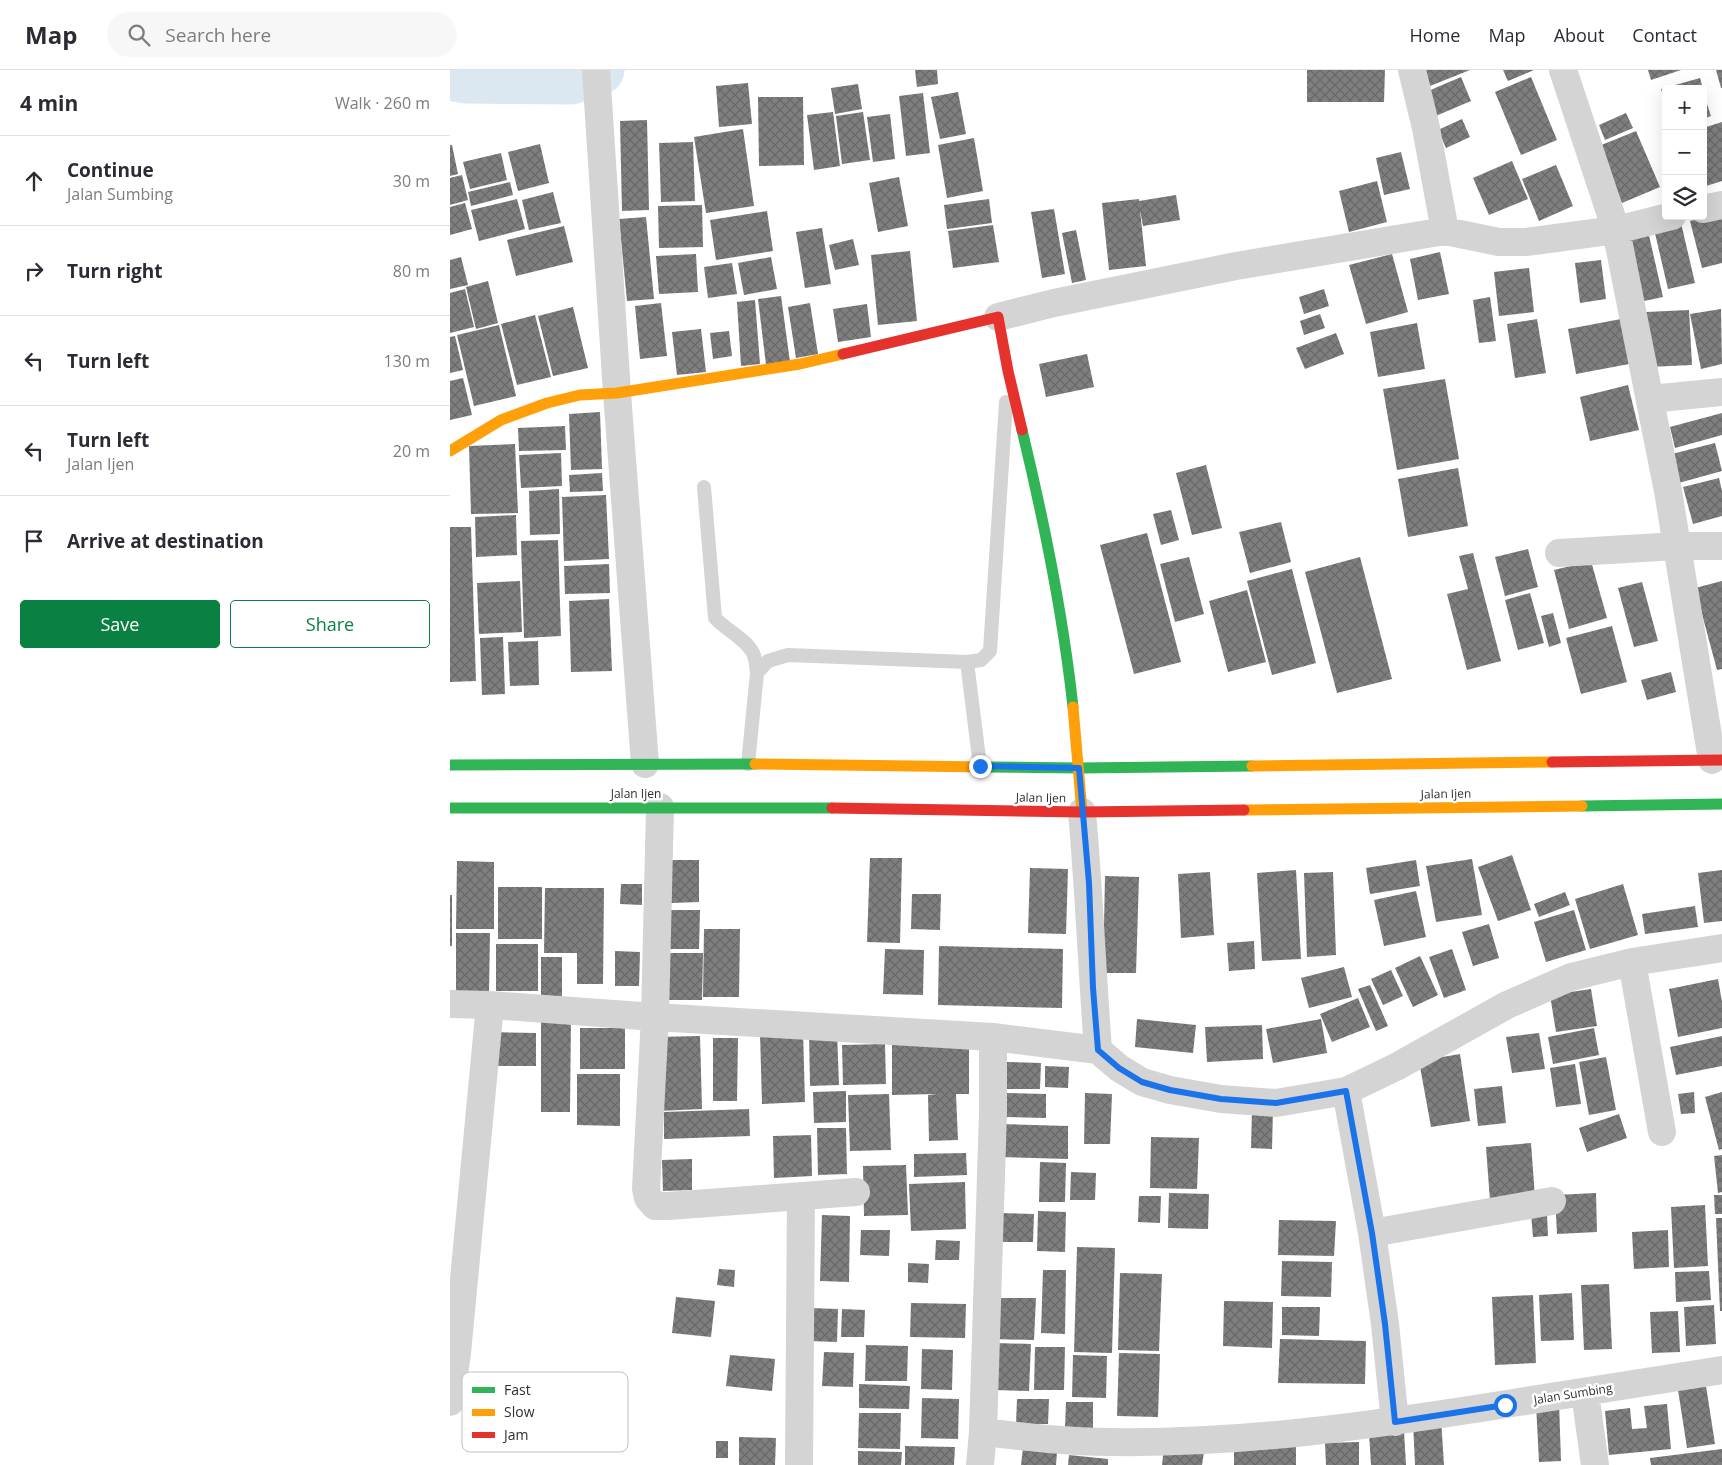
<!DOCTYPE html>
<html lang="en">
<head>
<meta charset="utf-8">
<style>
  body { margin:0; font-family:"Open Sans",sans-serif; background:#f7f7f7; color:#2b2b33 }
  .controls { position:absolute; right:15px; top:15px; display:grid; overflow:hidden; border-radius:5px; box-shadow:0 5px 20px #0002 }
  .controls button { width:45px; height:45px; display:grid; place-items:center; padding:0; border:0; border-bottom:1px solid #e1e1e2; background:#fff; color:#2b2b33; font:25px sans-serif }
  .stop { position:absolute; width:15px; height:15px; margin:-11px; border:4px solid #1a73e8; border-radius:50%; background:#fff }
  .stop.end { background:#1a73e8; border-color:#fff; box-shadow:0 1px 5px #0008 }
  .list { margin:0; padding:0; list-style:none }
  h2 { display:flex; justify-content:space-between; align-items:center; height:65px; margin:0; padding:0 20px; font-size:21px }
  h2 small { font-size:16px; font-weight:400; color:#7c7c81 }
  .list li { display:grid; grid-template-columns:32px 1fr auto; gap:15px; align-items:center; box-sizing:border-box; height:90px; padding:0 20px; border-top:1px solid #e1e1e2 }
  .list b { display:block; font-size:19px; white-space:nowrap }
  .list p { margin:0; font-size:16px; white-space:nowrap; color:#7c7c81 }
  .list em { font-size:16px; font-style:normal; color:#7c7c81 }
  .actions { display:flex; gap:10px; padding:15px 20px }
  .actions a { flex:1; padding:11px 0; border:1px solid #0b8043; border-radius:5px; text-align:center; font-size:18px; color:#0b8043 }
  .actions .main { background:#0b8043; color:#fff }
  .icon { flex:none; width:28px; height:28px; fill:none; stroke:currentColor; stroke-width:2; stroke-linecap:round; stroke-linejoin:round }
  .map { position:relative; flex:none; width:1272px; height:1395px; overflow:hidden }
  header { display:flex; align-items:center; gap:30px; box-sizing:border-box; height:70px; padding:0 25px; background:#fff; border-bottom:1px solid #e1e1e2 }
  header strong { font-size:24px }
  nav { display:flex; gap:28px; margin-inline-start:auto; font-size:18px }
  .search { width:350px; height:45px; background:#f7f7f7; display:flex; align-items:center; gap:12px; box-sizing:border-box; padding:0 18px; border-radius:28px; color:#7c7c81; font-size:19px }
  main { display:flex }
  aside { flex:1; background:#fff }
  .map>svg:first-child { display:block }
</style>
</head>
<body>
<header>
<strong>Map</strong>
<div class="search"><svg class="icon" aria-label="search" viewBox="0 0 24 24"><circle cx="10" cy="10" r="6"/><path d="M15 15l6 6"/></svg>Search here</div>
<nav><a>Home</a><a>Map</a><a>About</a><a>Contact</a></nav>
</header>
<main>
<aside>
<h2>4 min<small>Walk · 260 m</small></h2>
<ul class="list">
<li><svg class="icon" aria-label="ahead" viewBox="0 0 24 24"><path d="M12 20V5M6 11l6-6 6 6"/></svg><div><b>Continue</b><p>Jalan Sumbing</p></div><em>30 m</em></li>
<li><svg class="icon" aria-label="right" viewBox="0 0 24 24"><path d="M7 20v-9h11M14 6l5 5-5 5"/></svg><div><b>Turn right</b></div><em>80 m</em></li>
<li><svg class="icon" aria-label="left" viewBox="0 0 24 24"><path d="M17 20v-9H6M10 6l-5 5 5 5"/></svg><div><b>Turn left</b></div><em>130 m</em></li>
<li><svg class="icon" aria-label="left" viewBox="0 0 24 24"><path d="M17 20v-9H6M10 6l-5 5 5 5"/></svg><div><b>Turn left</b><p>Jalan Ijen</p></div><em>20 m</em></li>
<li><svg class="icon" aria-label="arrive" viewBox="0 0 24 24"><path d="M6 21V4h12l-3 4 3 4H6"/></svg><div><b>Arrive at destination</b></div></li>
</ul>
<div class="actions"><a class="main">Save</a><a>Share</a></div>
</aside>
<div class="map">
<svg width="1272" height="1395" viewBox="0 0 1272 1395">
  <defs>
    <pattern id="building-cross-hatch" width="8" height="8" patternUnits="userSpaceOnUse" patternTransform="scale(1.25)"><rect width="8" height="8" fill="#7f7f7f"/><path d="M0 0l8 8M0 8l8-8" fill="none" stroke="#686868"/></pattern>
  </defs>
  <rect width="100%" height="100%" fill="#fff"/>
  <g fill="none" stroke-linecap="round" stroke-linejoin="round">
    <path stroke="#dbe7f1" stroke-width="49" d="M0,6L17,9L121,10L150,0"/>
  </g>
  <path fill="url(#building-cross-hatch)" d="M465,0H487L488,14L467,17Z
    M857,0H935L934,32H857Z
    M974,0H1020L980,16Z
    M1053,0H1084L1058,11Z
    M1198,0H1231L1201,10Z
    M1266,0H1272V18H1271Z
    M1011,7L1021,31L981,48L971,24Z
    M1081,7L1107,70L1071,85L1045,22Z
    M1250,8L1253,19H1216L1215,33L1211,19Z
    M298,13L302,54L269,57L266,16Z
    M408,14L412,39L385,44L381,18Z
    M508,22L516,64L490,69L481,27Z
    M1253,22L1261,46L1253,49Z
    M473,23L480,83L456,86L449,26Z
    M308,27H353L354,95L309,96Z
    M383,42L390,96L364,100L357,45Z
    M413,42L420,90L392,94L386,46Z
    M1176,43L1183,58L1155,70L1149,55Z
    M440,44L445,89L423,92L417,47Z
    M1012,49L1020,67L996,78L988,60Z
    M197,50L199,140L172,141L170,51Z
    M1272,52V111L1253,117V58Z
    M293,59L304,136L256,143L244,67Z
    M1186,61L1210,117L1172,133L1149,76Z
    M524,68L533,121L497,128L488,75Z
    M243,72L245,131L211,132L209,73Z
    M90,74L99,113L68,121L58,82Z
    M0,75H2L8,104L0,106Z
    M951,82L960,119L934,125L926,88Z
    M51,83L57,110L20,119L13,92Z
    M1062,91L1078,129L1039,145L1023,108Z
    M1106,95L1123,136L1089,151L1072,109Z
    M12,105L18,130L0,135V108Z
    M449,107L458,156L428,162L419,113Z
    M927,111L937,152L899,162L889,121Z
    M60,112L63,125L21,136L18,122Z
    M103,122L111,153L79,160L72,130Z
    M726,125L730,150L693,156L690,140L696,196L659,200L652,133L689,129V131Z
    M67,129L75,159L29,171L21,140Z
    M539,129L542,153L497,159L494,135Z
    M15,133L22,159L0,165V137Z
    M252,135L253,177L209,178L208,136Z
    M604,139L615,204L592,208L581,142Z
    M317,141L323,181L266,190L260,150Z
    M1270,144L1272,150V193L1252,198L1240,151Z
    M196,147L204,229L177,231L169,149Z
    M1231,153L1245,213L1218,219L1204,159Z
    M543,155L549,192L503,198L498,161Z
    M114,156L123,192L66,206L57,170Z
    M372,158L381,214L355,218L346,162Z
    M626,160L636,210L622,213L612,163Z
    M1198,161L1213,227L1185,233L1170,167Z
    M403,169L409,195L385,200L379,175Z
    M460,181L467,251L428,255L421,185Z
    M990,182L999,224L968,230L960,189Z
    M246,184L248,222L209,224L206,186Z
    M942,184L958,242L916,254L899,195Z
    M11,187L18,215L0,219V190Z
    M321,187L327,219L294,225L288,193Z
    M1151,190L1156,229L1130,233L1125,193Z
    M282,193L287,224L258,228L254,197Z
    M1079,198L1084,242L1049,246L1044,202Z
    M38,211L48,253L26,259L16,217Z
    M15,219L24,257L0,263V223Z
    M874,219L879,236L854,244L849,227Z
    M331,226L340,292L316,295L308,229Z
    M1040,227L1046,271L1029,273L1023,230Z
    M305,230L310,294L291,296L287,232Z
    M211,233L217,286L190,289L185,236Z
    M360,233L368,284L346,288L338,237Z
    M417,234L421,267L388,272L383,239Z
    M123,237L138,298L103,306L88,246Z
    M1271,239L1272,294L1251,299L1240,244Z
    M1239,240L1242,295L1199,297L1196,242Z
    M870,244L875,258L854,265L850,251Z
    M85,245L101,307L67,315L51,254Z
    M1087,249L1096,303L1065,308L1057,254Z
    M1171,249L1179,294L1126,304L1118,259Z
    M967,253L975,299L928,307L920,262Z
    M49,255L66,326L24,336L7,265Z
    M251,259L256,302L227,305L222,262Z
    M279,261L282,286L263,289L260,263Z
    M886,263L894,284L855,299L846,278Z
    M5,266L13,300L0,303V267Z
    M637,284L644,317L596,327L589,294Z
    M13,308L22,345L0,350V311Z
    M995,309L1009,389L947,400L933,319Z
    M1178,315L1189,360L1140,371L1130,327Z
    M150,342L152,399L121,400L119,344Z
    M1272,343V365L1225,378L1220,357Z
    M115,356L116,380L69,381L68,358Z
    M1265,373L1272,401L1225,414L1218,385Z
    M65,374L68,443L21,444L19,376Z
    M111,383L112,416L71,418L69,385Z
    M756,395L772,458L742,465L726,403Z
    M1008,398L1018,456L958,467L948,409Z
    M152,403L153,421L120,422L119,405Z
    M1269,408L1272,421V446L1243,454L1233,417Z
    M109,419L110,464L80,465L79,421Z
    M156,425L159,489L114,491L112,427Z
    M721,440L729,470L711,475L703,444Z
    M66,445L67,485L26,487L25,447Z
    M831,452L841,492L800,503L789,462Z
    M0,457H21L26,611L0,612Z
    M697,463L731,592L684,604L650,475Z
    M108,470L111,566L74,568L71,471Z
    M1078,479L1088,517L1055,526L1045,487Z
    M1023,483L1051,591L1017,600L997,524L1018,519L1009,486Z
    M739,487L754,544L725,552L710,494Z
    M910,487L942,609L887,623L855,502Z
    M1141,491L1157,548L1119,559L1104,500Z
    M159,494L160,523L115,524L114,496Z
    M842,499L866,593L822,605L797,511Z
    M70,511L72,562L29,564L27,513Z
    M1272,511V599L1267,600L1245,518Z
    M1192,512L1208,571L1184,577L1168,518Z
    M797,520L816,592L778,602L759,531Z
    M1080,523L1094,573L1068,580L1055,530Z
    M159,529L162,601L121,602L119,531Z
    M1103,543L1111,573L1099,577L1091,546Z
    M1162,556L1177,612L1131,624L1116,568Z
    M53,567L55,624L32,625L30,568Z
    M88,571L89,615L60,616L58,572Z
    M1221,602L1226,622L1197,630L1191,610Z
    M1062,785L1081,840L1048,851L1028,797Z
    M420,788H452L450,873L417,872Z
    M1022,789L1032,845L986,852L976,796Z
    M222,790H249V832L221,833Z
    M966,790L970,816L920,824L916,798Z
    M7,791L44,792V859H6Z
    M580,798L618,799L616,864L578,863Z
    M846,800L851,889L812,891L807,803Z
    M1272,800V851L1254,853L1248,803Z
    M760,802L764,865L731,868L728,804Z
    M883,802L886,885L857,887L854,803Z
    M655,806L689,807L686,903H653Z
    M171,814H192V835L170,834Z
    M1173,814L1188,865L1140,879L1125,829Z
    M48,817H92V869H48Z
    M95,818H154L153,914H127V883H94Z
    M966,821L976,867L934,876L924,830Z
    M1115,822L1120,835L1089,847L1084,834Z
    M462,824H491L490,860L461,859Z
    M0,825H2V876H0Z
    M1245,836L1248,857L1195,864L1192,844Z
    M217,840H250L249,879H217Z
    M1124,840L1136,880L1096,892L1084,852Z
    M1039,854L1049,888L1023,896L1012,862Z
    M254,859H290L289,927H253Z
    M6,863H40L39,923H6Z
    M804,871L805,899L779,901L777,873Z
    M46,874H88V921H46Z
    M489,876L613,879L612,938L488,935Z
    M435,879L474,880L473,925L433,924Z
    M1002,879L1016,920L994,928L979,887Z
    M165,881L190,882L189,916H165Z
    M209,883H253L252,930H209Z
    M970,886L988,925L963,937L945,898Z
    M91,887H112V926H91Z
    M894,897L902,927L859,938L851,908Z
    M941,900L953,926L933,935L921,909Z
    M1268,909L1272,932V958L1228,967L1219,919Z
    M920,915L938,956L926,961L908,919Z
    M1141,919L1147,956L1106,962L1100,925Z
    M908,928L920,957L882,972L870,944Z
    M121,947L120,1042H91V948Z
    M687,949L746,955L743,983L685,977Z
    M871,949L877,983L823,993L816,959Z
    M812,955L813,989L757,992L755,957Z
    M130,958H175V999H130Z
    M1144,958L1149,985L1103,994L1098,967Z
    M353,961L355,1032L312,1034L310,963Z
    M40,962L86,963V996H39Z
    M359,962H387L389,1015L360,1016Z
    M1089,963L1095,999L1062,1003L1056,967Z
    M250,966L252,1039L208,1041L206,967Z
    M1272,966V996L1226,1005L1220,977Z
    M263,968H288L287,1031H263Z
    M442,971H519V1024H506L508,1070L479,1071L478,1025L487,1024L442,1025Z
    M435,974L436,1014L393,1015L392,975Z
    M1010,984L1020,1051L981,1057L969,991Z
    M1156,987L1166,1040L1139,1045L1129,992Z
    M556,992L591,993L590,1019H556Z
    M1125,994L1131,1034L1106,1037L1100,998Z
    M595,996L619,997L618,1018L595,1017Z
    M127,1004H170V1056L127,1055Z
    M1052,1016L1056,1053L1028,1056L1024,1019Z
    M396,1021V1052L364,1053L363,1022Z
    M1244,1022L1245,1043L1231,1044L1228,1024Z
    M1272,1022V1079L1269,1080L1255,1027Z
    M556,1023L596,1024V1048L555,1047Z
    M635,1023L662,1024L660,1074H634Z
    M439,1024L441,1080L400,1081L398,1025Z
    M802,1038H823L822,1079L801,1078Z
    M299,1039L300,1066L214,1069V1042Z
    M1169,1044L1177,1068L1137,1082L1129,1058Z
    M552,1054L618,1056V1089L551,1087Z
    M367,1058H396L397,1104L368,1105Z
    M361,1065L362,1106L324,1108L323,1066Z
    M701,1067L749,1068L747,1119L700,1118Z
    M1081,1073L1085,1128L1040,1131L1036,1077Z
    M516,1083L517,1105L464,1107V1084Z
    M1272,1085V1122L1268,1123L1264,1086Z
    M242,1089V1120L213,1121L212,1090Z
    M590,1092L616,1093L615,1132H589Z
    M456,1095L458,1145L414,1146L413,1096Z
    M621,1102L646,1103L645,1130H620Z
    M515,1112L516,1159L461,1161L459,1114Z
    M719,1123L759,1124L758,1159L718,1158Z
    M1146,1123L1147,1162L1107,1164L1105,1125Z
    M1264,1125H1272V1144H1265Z
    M689,1126H711L710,1153L688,1152Z
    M1255,1135L1258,1196L1224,1198L1221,1137Z
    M588,1141L616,1142L615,1182L587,1181Z
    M548,1143L584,1144L583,1172H547Z
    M1081,1144H1097L1098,1166L1083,1167Z
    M372,1145L400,1146L399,1212L370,1211Z
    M1266,1148H1272V1241H1270Z
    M829,1150L886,1151L884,1186L828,1185Z
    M411,1160H440L439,1186L410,1185Z
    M1218,1160L1219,1197L1184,1199L1182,1162Z
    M486,1170L510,1171L509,1190H485Z
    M627,1177L665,1178L662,1283L624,1282Z
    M832,1191L882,1192L881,1227L831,1226Z
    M458,1193L479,1194L478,1213L458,1212Z
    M269,1199L285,1200L284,1217L267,1215Z
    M593,1200H616L615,1264L591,1263Z
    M1259,1201L1261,1230L1226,1232L1225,1202Z
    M670,1203L712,1204L709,1281L668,1280Z
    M1159,1214L1162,1279L1134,1280L1131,1215Z
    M1122,1223L1124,1270L1091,1271L1089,1225Z
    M1083,1225L1086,1293L1045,1295L1042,1227Z
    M226,1227L265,1231L261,1267L222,1263Z
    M543,1228H586L584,1270L541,1269Z
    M774,1231L823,1232L822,1278L773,1276Z
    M461,1233L516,1234L515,1268L460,1267Z
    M1264,1235L1266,1274L1236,1276L1234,1237Z
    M832,1237H870L869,1266L832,1265Z
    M360,1238L388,1239L387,1272L359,1271Z
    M392,1239L415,1240L414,1267H391Z
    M1228,1241L1230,1282L1202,1283L1200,1242Z
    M830,1269L916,1271L915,1314L828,1313Z
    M546,1273L581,1274L579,1321L544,1320Z
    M416,1275L458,1276L457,1311H415Z
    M585,1277H615L614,1320H584Z
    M472,1279L503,1280L502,1320L471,1319Z
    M374,1282L404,1283L403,1317L372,1316Z
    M669,1283L710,1284L708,1347L667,1346Z
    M280,1285L325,1289L322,1321L276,1316Z
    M623,1285L657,1286L656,1328L622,1327Z
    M409,1314L460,1316L459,1339L409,1338Z
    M1256,1316L1265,1374L1237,1378L1228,1320Z
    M472,1328L509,1329L508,1369L471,1368Z
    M567,1329H599L598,1354H566Z
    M616,1332H643V1359L615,1358Z
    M1109,1332L1111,1391L1089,1392L1086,1334Z
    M1217,1334L1221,1379L1159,1385L1155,1341L1180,1338L1182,1359L1197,1358L1194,1336Z
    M409,1343H451L450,1379L408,1378Z
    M991,1349L994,1395H965L963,1351Z
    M954,1361L956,1395H921L919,1363Z
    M289,1367L326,1368L325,1395H289Z
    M266,1371H278V1388H266Z
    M909,1372V1395H876L875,1373Z
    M455,1376L505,1377L504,1395H455Z
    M846,1376V1395H784V1379Z
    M714,1377L754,1382L752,1395H712Z
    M573,1378L607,1382L606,1395H571Z
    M1272,1379V1395H1201L1200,1388Z
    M408,1381L452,1382L451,1395H408Z
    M619,1385L658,1389V1395H618Z"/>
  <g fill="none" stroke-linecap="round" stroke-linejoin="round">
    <path stroke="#d4d4d4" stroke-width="14" d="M254,417L265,548C276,560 295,568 303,583C306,589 306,597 307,603
      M517,592L530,696
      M298,694L307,603L318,591L338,585L517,592L531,590L540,581L556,332"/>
    <path stroke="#d4d4d4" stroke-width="28" d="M146,0L167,323L195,694
      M962,0L976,58L995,161
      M1113,0L1166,160L1218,421L1262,690
      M1253,139L1272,135
      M548,247L604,233L786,196L995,161L1049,172H1076L1166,160L1222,146
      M1200,329L1272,322
      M1109,483L1227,476H1272
      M210,737L205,947L196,1119L198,1128L205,1136H218L406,1122
      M632,742C639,821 642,900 648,980L669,998L692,1012L720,1020L771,1029L826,1033L896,1021L946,997L1057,935L1121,907L1182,892L1272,878
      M1182,892L1212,1062
      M0,934L40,935L205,947L543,967L648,980
      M896,1021L922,1163L935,1254L945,1352
      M922,1163L1102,1131
      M1135,1323L1145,1395
      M0,1332L7,1283L40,935
      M533,1362C576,1367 618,1372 661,1372C790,1374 917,1356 1044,1336C1120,1324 1196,1312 1272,1300
      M349,1395L351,1126
      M530,1395L533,1362L543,1042V967"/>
    <path stroke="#30b455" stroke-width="11" d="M572,360C594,451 613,544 623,637
      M0,695L305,694
      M537,697L629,698L802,696
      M1132,736L1272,734
      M0,738H382"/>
    <path stroke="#ff9f0a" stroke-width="11" d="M0,381L51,350L97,333L130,325L167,323L350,294L393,284
      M623,637L632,742
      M305,694L537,697
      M802,696L1102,692
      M794,740L1132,736"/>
    <path stroke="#e5322d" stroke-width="11" d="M393,284L548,247L558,301L572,360
      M1102,692L1272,690
      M382,738L632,742L794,740"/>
  </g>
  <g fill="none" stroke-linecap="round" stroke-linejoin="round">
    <path stroke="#1a73e8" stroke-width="6" d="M530,696L629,698L639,813L643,918L648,980L669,998L692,1012L720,1020L771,1029L826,1033L896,1021L922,1163L935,1254L945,1352L1055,1335"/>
  </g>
  <g text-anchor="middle" stroke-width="5" stroke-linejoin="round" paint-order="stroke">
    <g font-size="12" fill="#2f2f2f" stroke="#fff">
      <text x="186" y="728">Jalan Ijen</text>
      <text transform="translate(996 724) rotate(-1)" y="4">Jalan Ijen</text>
      <text transform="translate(591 728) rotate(1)" y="4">Jalan Ijen</text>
      <text transform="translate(1123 1324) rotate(-9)" y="4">Jalan Sumbing</text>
    </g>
  </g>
  <rect x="12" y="1302" width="166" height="80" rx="8" fill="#fff" stroke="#c1c1c1" stroke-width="1"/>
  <rect x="22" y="1317" width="23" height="6" fill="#30b455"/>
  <rect x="22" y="1339" width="23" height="7" fill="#ff9f0a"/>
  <rect x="22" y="1362" width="23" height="6" fill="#e5322d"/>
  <g font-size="14" fill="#2f2f2f">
    <text x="54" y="1325">Fast</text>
    <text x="54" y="1347">Slow</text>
    <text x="54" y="1370">Jam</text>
  </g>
</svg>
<div class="controls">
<button>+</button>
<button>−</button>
<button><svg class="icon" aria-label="layers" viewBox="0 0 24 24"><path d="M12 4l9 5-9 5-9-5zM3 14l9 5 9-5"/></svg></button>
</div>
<div class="stop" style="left:1055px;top:1335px"></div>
<div class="stop end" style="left:530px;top:696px"></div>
</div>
</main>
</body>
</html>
